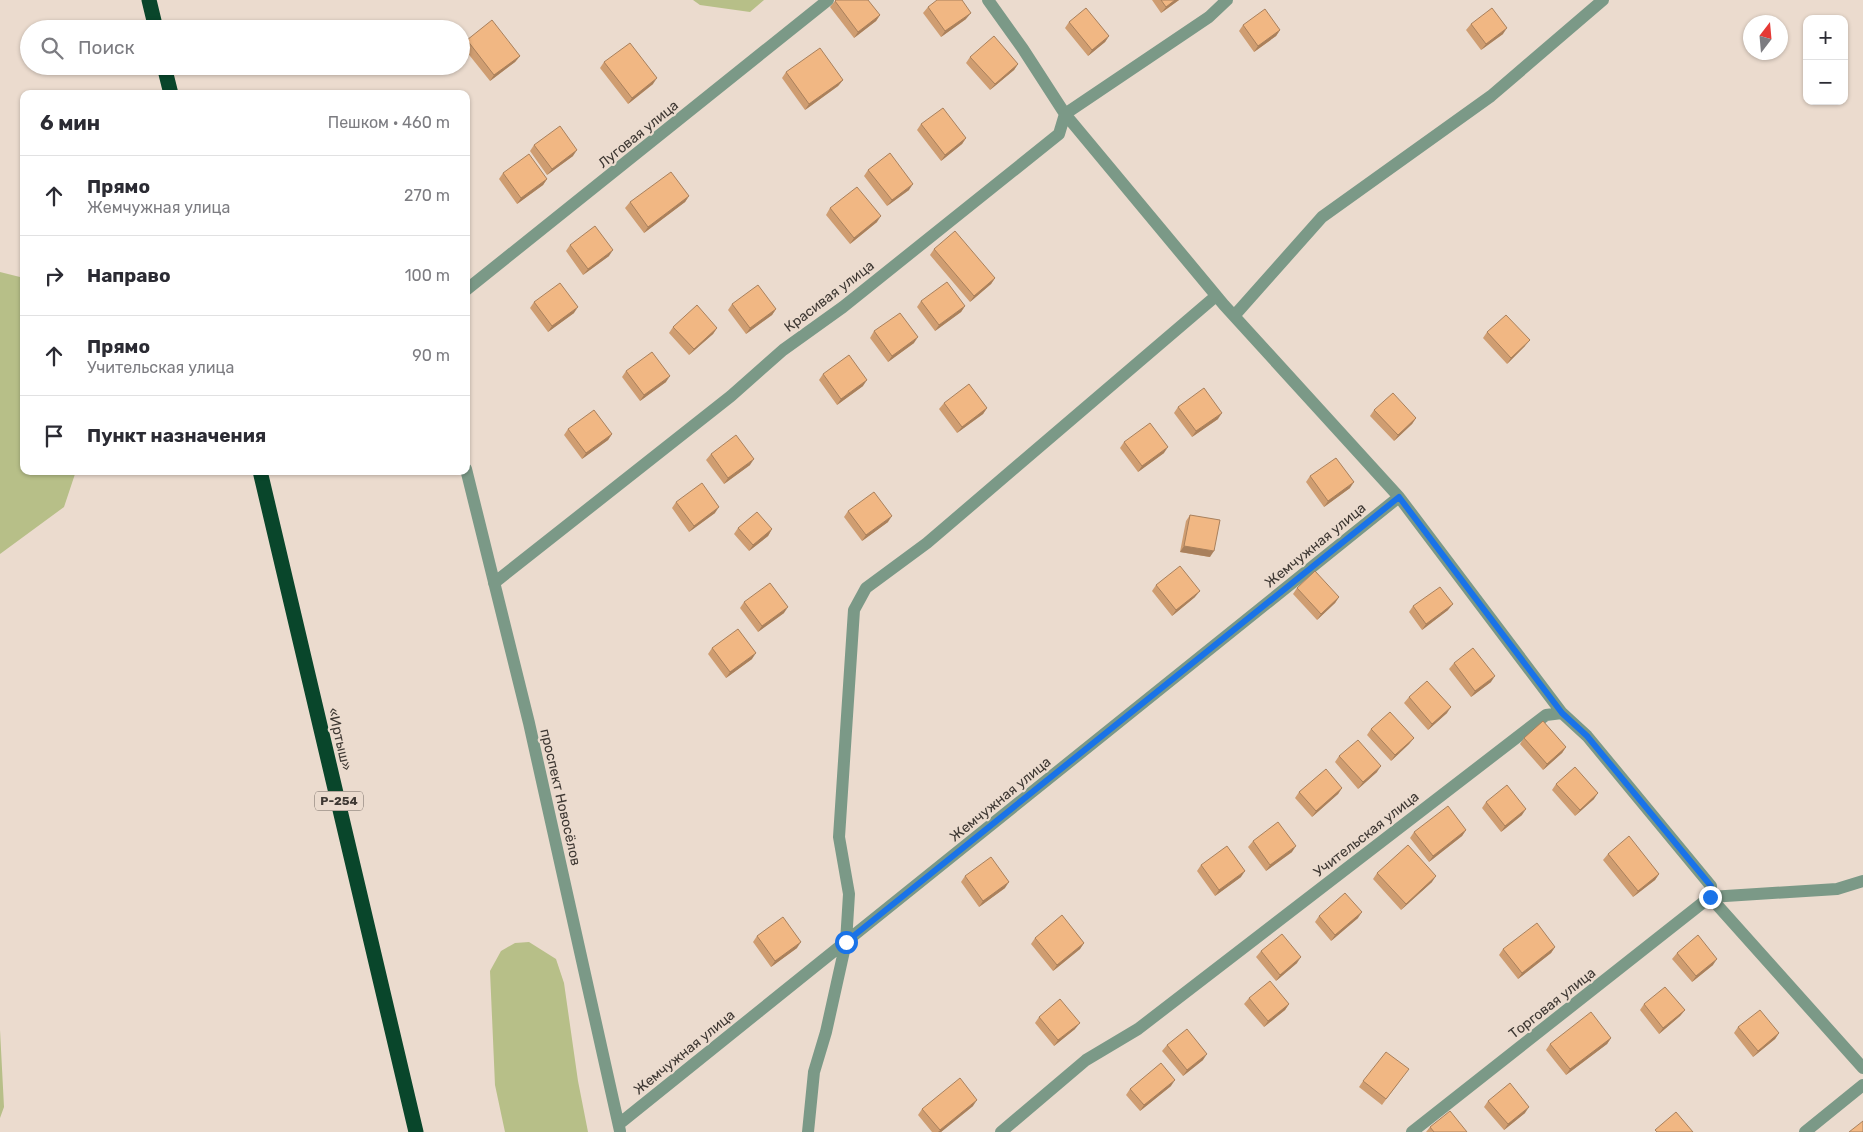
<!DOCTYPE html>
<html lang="ru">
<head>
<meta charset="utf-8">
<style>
  body { margin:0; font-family:Rubik,sans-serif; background:#f7f7f7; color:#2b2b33 }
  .controls { position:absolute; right:15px; top:15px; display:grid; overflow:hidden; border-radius:10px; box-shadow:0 1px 4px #0004 }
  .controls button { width:45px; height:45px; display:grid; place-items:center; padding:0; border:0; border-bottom:1px solid #e1e1e2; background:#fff; color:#2b2b33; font:25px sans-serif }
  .compass { position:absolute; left:1743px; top:15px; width:45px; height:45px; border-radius:50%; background:#fff; box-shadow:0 1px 4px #0004; rotate:16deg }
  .stop { position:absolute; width:15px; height:15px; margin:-11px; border:4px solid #1a73e8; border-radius:50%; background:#fff }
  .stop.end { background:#1a73e8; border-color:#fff; box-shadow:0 1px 5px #0008 }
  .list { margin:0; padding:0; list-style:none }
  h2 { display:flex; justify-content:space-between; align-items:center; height:65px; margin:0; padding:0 20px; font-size:21px }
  h2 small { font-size:16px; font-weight:400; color:#7c7c81 }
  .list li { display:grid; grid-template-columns:32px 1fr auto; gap:15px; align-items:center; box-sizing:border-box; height:80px; padding:0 20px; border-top:1px solid #e1e1e2 }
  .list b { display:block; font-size:19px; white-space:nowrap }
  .list p { margin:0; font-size:16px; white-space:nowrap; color:#7c7c81 }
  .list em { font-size:16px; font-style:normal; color:#7c7c81 }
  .icon { flex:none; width:28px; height:28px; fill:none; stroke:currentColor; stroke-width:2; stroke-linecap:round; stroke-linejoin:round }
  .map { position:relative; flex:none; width:1863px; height:1132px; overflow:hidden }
  .search { position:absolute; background:#fff; box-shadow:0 1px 4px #0004; left:20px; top:20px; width:450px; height:55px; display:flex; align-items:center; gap:12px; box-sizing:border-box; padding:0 18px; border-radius:28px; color:#7c7c81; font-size:19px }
  .panel { position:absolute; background:#fff; box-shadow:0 1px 4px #0004; left:20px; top:90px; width:450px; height:385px; border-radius:10px }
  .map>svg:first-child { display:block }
</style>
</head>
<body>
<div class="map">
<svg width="1863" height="1132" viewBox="0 0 1863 1132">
  <rect width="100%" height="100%" fill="#ebdbce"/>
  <path fill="#b7bf88" d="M693,0H764L750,12L700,5Z
    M0,272L24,278V471H76L64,507L0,554Z
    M529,942L556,959L564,983L578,1081L588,1132H505L495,1085L490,971L501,951L515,943Z
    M0,1030L4,1107L0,1118Z"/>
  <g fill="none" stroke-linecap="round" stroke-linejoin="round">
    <path stroke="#7b9987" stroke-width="12" d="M1227,0L1209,17L1065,114L1224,305L1399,497L1562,713
      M466,290L828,0
      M1234,316L1322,217L1491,96L1603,0
      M466,469L529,723L620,1131
      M494,583L731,396L783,350L843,307L1059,134L1065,114L1023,49L988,0
      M1710,897L1863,1068
      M1710,897L1837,889L1863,881
      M619,1124L1399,497
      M808,1132L814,1072L826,1032L846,942L849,894L839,837L854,610L866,588L927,543L1216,296
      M1001,1132L1086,1060L1138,1029L1546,715L1562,713L1587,736L1711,886L1710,897
      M1412,1132L1710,897
      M1805,1132L1863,1085"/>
    <path stroke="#09462b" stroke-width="15" d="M149,0L156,29
      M164,66L171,94
      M260,471L416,1132"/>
  </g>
  <path fill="#cf9d71" d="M1152,0H1179L1161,13Z
    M835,1L880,15L876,21L854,38L830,7Z
    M928,7L966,19L941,37L923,13Z
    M1069,22L1109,36L1105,42L1088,56L1065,28Z
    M1471,24L1503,34L1481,50L1466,30Z
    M1243,25L1280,30L1276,36L1254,52L1239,31Z
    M467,40L520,56L515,62L490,81L462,46Z
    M970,57L1018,64L1014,70L990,90L966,63Z
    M604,62L653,84L628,104L600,68Z
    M786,72L843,80L838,86L805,110L782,78Z
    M921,124L966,138L962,144L941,161L917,130Z
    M534,145L573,156L547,175L530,151Z
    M868,170L909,190L887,206L864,176Z
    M503,173L547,179L543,185L517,204L499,179Z
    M689,196L685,202L644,233L625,208L630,202Z
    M830,208L877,222L850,244L826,215Z
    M570,245L609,256L583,275L566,251Z
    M934,249L995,278L991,284L970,302L930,255Z
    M921,301L965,306L961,312L935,331L917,307Z
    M534,302L574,313L548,332L530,308Z
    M732,304L776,309L772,315L746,334L728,310Z
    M673,327L717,328L713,334L689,355L669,333Z
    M874,331L914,343L888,362L870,338Z
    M1487,332L1525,346L1507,364L1483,338Z
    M626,371L666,382L640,401L622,377Z
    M823,374L863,386L837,405L819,380Z
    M944,403L987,408L983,414L957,433L939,409Z
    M1178,407L1218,419L1192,437L1174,413Z
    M1374,410L1416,418L1412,424L1394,441L1370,416Z
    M568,429L612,434L608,440L582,459L564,435Z
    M1124,442L1164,453L1138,472L1120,448Z
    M711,454L750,465L724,484L706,460Z
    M1310,476L1350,488L1324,507L1306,482Z
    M676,502L715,513L689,532L672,508Z
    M848,511L888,522L862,541L844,517Z
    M1190,515L1210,557L1180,552L1186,521Z
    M738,528L772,529L768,536L749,551L734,534Z
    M1156,585L1195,597L1172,616L1152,591Z
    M1297,588L1339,597L1335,603L1317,620L1293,594Z
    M744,602L784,613L758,632L740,608Z
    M1413,606L1448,610L1422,630L1409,612Z
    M712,648L752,659L726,678L708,654Z
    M1454,663L1491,682L1471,697L1449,669Z
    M1409,697L1447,713L1428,730L1404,703Z
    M1371,729L1414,738L1409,744L1391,761L1367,735Z
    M1524,738L1566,747L1562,753L1543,770L1520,744Z
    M1339,756L1377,772L1358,789L1335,762Z
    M1556,784L1594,799L1575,816L1552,790Z
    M1342,788L1338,794L1312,817L1295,798L1299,792Z
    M1486,802L1522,815L1501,832L1482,808Z
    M1466,830L1462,836L1429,862L1410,838L1414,832Z
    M1253,841L1292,852L1266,871L1248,847Z
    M1608,854L1659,874L1655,880L1633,897L1603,860Z
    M1201,865L1241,877L1215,896L1197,871Z
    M1377,873L1432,882L1401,910L1373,879Z
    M965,876L1005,888L979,907L961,882Z
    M1319,916L1358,918L1331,941L1315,922Z
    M757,936L797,948L771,967L753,942Z
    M1035,938L1084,943L1080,949L1053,971L1031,944Z
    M1555,947L1551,953L1518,979L1499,955L1503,949Z
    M1261,951L1297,963L1276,981L1256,957Z
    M1677,953L1713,965L1692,982L1672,959Z
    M1249,998L1289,1004L1285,1010L1264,1027L1244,1004Z
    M1644,1004L1685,1010L1680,1016L1659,1034L1640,1010Z
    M1039,1017L1075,1029L1054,1046L1035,1023Z
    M1738,1027L1779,1033L1775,1039L1753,1057L1734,1033Z
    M1611,1038L1607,1044L1566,1075L1546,1050L1550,1044Z
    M1167,1045L1203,1060L1183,1076L1162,1051Z
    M1404,1075L1382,1105L1359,1087L1363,1081Z
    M1171,1086L1140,1111L1126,1095L1130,1089Z
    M1488,1101L1525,1113L1504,1130L1484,1107Z
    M973,1106L941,1132H932L918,1115L922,1109Z
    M1430,1127L1467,1132H1426Z"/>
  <path fill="#a9805c" d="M1175,0H1179L1161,13L1166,7Z
    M971,13L966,19L941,37L945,31Z
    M880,15L876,21L854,38L858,32Z
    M1507,28L1503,34L1481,50L1486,44Z
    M1280,30L1276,36L1254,52L1258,46Z
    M1109,36L1105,42L1088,56L1092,50Z
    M520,56L515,62L490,81L494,75Z
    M1018,64L1014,70L990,90L995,84Z
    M657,78L653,84L628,104L632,98Z
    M843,80L838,86L805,110L809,104Z
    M966,138L962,144L941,161L945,155Z
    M577,150L573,156L547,175L552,169Z
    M547,179L543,185L517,204L521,198Z
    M913,184L909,190L887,206L892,200Z
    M689,196L685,202L644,233L648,227Z
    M881,216L877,222L850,244L854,238Z
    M613,250L609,256L583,275L588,269Z
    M995,278L991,284L970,302L974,296Z
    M965,306L961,312L935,331L939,325Z
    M578,307L574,313L548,332L552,326Z
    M776,309L772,315L746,334L750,328Z
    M717,328L713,334L689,355L694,349Z
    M918,337L914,343L888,362L892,356Z
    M1530,340L1525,346L1507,364L1511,358Z
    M670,376L666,382L640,401L644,395Z
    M867,380L863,386L837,405L841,399Z
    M987,408L983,414L957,433L962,427Z
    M1222,413L1218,419L1192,437L1196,431Z
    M1416,418L1412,424L1394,441L1398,435Z
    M612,434L608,440L582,459L586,453Z
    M1168,447L1164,453L1138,472L1142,466Z
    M754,459L750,465L724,484L728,478Z
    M1354,482L1350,488L1324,507L1328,501Z
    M719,507L715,513L689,532L694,526Z
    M892,516L888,522L862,541L866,535Z
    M772,529L768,536L749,551L753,545Z
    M1184,546L1214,551L1210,557L1180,552Z
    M1200,591L1195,597L1172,616L1176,610Z
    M1339,597L1335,603L1317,620L1321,614Z
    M1453,604L1448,610L1422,630L1426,624Z
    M788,607L784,613L758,632L762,626Z
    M756,653L752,659L726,678L730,672Z
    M1495,676L1491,682L1471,697L1475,691Z
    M1451,707L1447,713L1428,730L1432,724Z
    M1414,738L1409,744L1391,761L1395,755Z
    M1566,747L1562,753L1543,770L1547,764Z
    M1381,766L1377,772L1358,789L1363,782Z
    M1342,788L1338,794L1312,817L1316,811Z
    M1598,793L1594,799L1575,816L1580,810Z
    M1526,809L1522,815L1501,832L1505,826Z
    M1466,830L1462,836L1429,862L1433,856Z
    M1296,846L1292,852L1266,871L1270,865Z
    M1245,871L1241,877L1215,896L1219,890Z
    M1659,874L1655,880L1633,897L1638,891Z
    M1436,876L1432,882L1401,910L1406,904Z
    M1009,882L1005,888L979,907L983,901Z
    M1362,912L1358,918L1331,941L1335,935Z
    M801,942L797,948L771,967L775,961Z
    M1084,943L1080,949L1053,971L1057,965Z
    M1555,947L1551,953L1518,979L1522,973Z
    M1301,957L1297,963L1276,981L1280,975Z
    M1717,959L1713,965L1692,982L1696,976Z
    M1289,1004L1285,1010L1264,1027L1268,1021Z
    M1685,1010L1680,1016L1659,1034L1663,1028Z
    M1080,1023L1075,1029L1054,1046L1058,1040Z
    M1779,1033L1775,1039L1753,1057L1758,1051Z
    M1611,1038L1607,1044L1566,1075L1570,1069Z
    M1207,1054L1203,1060L1183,1076L1187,1070Z
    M1175,1080L1171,1086L1140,1111L1144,1105Z
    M977,1100L973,1106L941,1132H938Z
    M1529,1107L1525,1113L1504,1130L1508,1124Z"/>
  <path fill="#f1b783" stroke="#a9805c" d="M836,0H868L880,15L858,32L835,1Z
    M937,0H962L971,13L945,31L928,7Z
    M1161,0H1175L1166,7Z
    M1086,8L1109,36L1092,50L1069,22Z
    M1492,8L1507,28L1486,44L1471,24Z
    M1265,9L1280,30L1258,46L1243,25Z
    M492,20L520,56L494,75L467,40Z
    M994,36L1018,64L995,84L970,57Z
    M630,43L657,78L632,98L604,62Z
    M820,48L843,80L809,104L786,72Z
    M943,108L966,138L945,155L921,124Z
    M560,126L577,150L552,169L534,145Z
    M890,153L913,184L892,200L868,170Z
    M529,154L547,179L521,198L503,173Z
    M671,172L689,196L648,227L630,202Z
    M857,187L881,216L854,238L830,208Z
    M595,226L613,250L588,269L570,245Z
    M955,231L995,278L974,296L934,249Z
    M947,282L965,306L939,325L921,301Z
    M560,283L578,307L552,326L534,302Z
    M758,285L776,309L750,328L732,304Z
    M697,305L717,328L694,349L673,327Z
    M900,313L918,337L892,356L874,331Z
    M1506,315L1530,340L1511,358L1487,332Z
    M652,352L670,376L644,395L626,371Z
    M849,355L867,380L841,399L823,374Z
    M969,384L987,408L962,427L944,403Z
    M1204,388L1222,413L1196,431L1178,407Z
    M1393,393L1416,418L1398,435L1374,410Z
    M594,410L612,434L586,453L568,429Z
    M1150,423L1168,447L1142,466L1124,442Z
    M736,435L754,459L728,478L711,454Z
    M1336,458L1354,482L1328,501L1310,476Z
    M702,483L719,507L694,526L676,502Z
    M874,492L892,516L866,535L848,511Z
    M757,512L772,529L753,545L738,528Z
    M1190,515L1220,520L1214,551L1184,546Z
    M1180,566L1200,591L1176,610L1156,585Z
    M1315,571L1339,597L1321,614L1297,588Z
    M770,583L788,607L762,626L744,602Z
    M1440,587L1453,604L1426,624L1413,606Z
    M738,629L756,653L730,672L712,648Z
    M1473,648L1495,676L1475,691L1454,663Z
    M1427,681L1451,707L1432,724L1409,697Z
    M1390,712L1414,738L1395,755L1371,729Z
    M1543,721L1566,747L1547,764L1524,738Z
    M1358,740L1381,766L1363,782L1339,756Z
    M1575,767L1598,793L1580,810L1556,784Z
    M1326,769L1342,788L1316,811L1299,792Z
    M1507,785L1526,809L1505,826L1486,802Z
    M1448,806L1466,830L1433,856L1414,832Z
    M1278,822L1296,846L1270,865L1253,841Z
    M1629,836L1659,874L1638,891L1608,854Z
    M1408,845L1436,876L1406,904L1377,873Z
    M1227,846L1245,871L1219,890L1201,865Z
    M991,857L1009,882L983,901L965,876Z
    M1345,893L1362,912L1335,935L1319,916Z
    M1062,915L1084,943L1057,965L1035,938Z
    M783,917L801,942L775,961L757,936Z
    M1537,923L1555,947L1522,973L1503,949Z
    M1282,934L1301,957L1280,975L1261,951Z
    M1698,935L1717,959L1696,976L1677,953Z
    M1270,981L1289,1004L1268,1021L1249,998Z
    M1665,987L1685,1010L1663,1028L1644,1004Z
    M1060,999L1080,1023L1058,1040L1039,1017Z
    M1760,1010L1779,1033L1758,1051L1738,1027Z
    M1591,1012L1611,1038L1570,1069L1550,1044Z
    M1187,1029L1207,1054L1187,1070L1167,1045Z
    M1386,1052L1409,1069L1386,1099L1363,1081Z
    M1161,1063L1175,1080L1144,1105L1130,1089Z
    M960,1078L977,1100L940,1130L922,1109Z
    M1510,1083L1529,1107L1508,1124L1488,1101Z
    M1450,1111L1467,1132H1434L1430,1127Z
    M1676,1112L1693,1132H1657L1655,1130Z
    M1863,1121V1132H1849Z"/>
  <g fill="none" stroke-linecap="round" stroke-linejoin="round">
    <path stroke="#1a73e8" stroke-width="6" d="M846,942L1399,497L1562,713L1587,736L1711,886L1710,897"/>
  </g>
  <g text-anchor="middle" stroke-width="4.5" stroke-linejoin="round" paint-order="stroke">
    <rect fill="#ebdbce" stroke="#726962" stroke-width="1" x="315" y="791.5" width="48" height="19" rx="4"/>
    <g font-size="12" font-weight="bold" fill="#3e3833">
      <text x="339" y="805">Р-254</text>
    </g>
    <g font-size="14" fill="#3e3833" stroke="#ebdbce">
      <text transform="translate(638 134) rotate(-39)" y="5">Луговая улица</text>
      <text transform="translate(829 296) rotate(-37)" y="5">Красивая улица</text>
      <text transform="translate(1315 545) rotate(-39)" y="5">Жемчужная улица</text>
      <text transform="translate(340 739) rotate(77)" y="5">«Иртыш»</text>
      <text transform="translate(561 797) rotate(77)" y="5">проспект Новосёлов</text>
      <text transform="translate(1000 799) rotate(-39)" y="5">Жемчужная улица</text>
      <text transform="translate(1366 834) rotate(-38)" y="5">Учительская улица</text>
      <text transform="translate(1552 1003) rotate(-38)" y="5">Торговая улица</text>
      <text transform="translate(684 1052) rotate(-39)" y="5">Жемчужная улица</text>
    </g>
  </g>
</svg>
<div class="controls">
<button>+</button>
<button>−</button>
</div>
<svg class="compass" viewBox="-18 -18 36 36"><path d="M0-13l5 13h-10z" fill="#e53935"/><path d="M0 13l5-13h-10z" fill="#7c7c81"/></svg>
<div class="stop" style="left:846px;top:942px"></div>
<div class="stop end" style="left:1710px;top:897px"></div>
<div class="search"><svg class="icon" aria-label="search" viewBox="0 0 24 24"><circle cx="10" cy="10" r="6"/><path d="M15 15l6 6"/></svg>Поиск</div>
<section class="panel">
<h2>6 мин<small>Пешком · 460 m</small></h2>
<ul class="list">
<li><svg class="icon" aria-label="ahead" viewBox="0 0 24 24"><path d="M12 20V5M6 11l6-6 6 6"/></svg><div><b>Прямо</b><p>Жемчужная улица</p></div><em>270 m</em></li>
<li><svg class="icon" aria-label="right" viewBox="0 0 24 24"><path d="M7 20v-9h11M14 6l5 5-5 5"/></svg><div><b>Направо</b></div><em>100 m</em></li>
<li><svg class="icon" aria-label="ahead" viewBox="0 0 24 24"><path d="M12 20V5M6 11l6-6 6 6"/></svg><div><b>Прямо</b><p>Учительская улица</p></div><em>90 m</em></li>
<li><svg class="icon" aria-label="arrive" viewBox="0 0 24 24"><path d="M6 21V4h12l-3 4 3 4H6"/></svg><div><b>Пункт назначения</b></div></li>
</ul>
</section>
</div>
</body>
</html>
